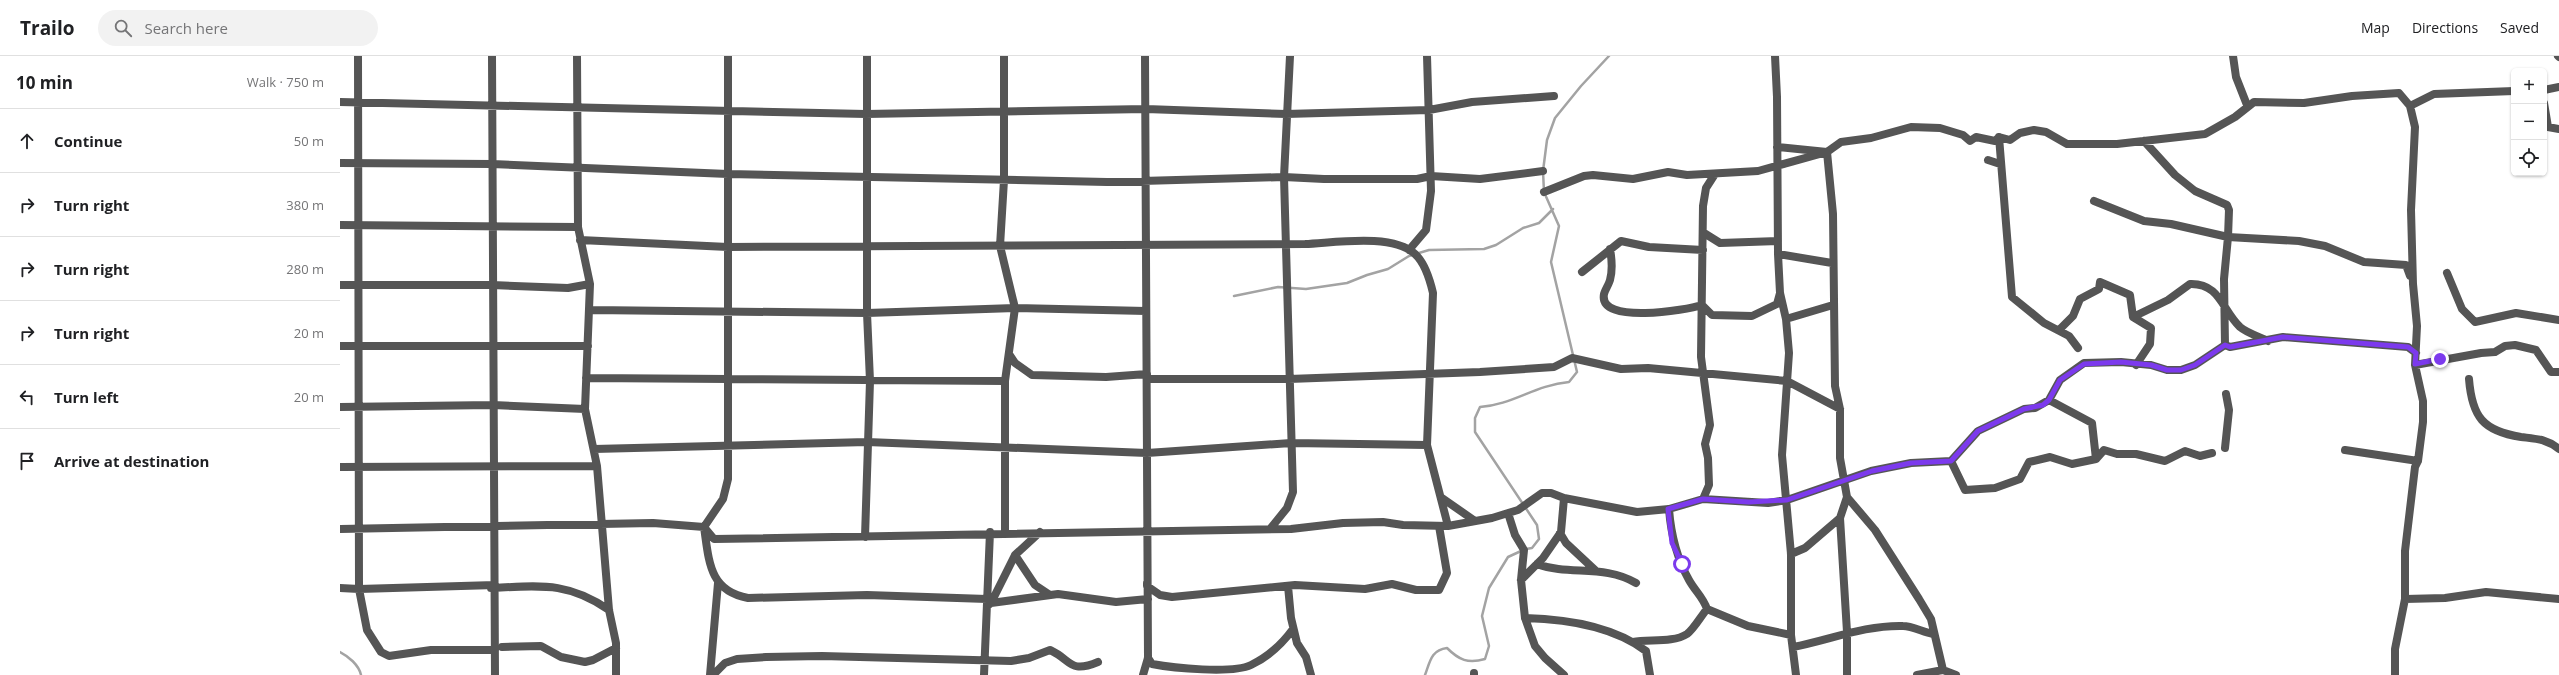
<!DOCTYPE html>
<html lang="en">
<head>
<meta charset="utf-8">
<style>
  body { margin:0; font-family:"Open Sans",sans-serif; background:#f2f2f2; color:#202124 }
  .controls { position:absolute; right:12px; top:12px; display:grid; overflow:hidden; border-radius:6px; box-shadow:0 1px 3px #0004 }
  .controls button { width:36px; height:36px; display:grid; place-items:center; padding:0; border:0; border-bottom:1px solid #e0e0e0; background:#fff; color:#202124; font:20px sans-serif }
  .stop { position:absolute; width:12px; height:12px; margin:-9px; border:3px solid #7c3aed; border-radius:50%; background:#fff }
  .stop.end { background:#7c3aed; border-color:#fff; box-shadow:0 1px 4px #0008 }
  .list { margin:0; padding:0; list-style:none }
  h2 { display:flex; justify-content:space-between; align-items:center; height:52px; margin:0; padding:0 16px; font-size:17px }
  h2 small { font-size:13px; font-weight:400; color:#757577 }
  .list li { display:grid; grid-template-columns:26px 1fr auto; gap:12px; align-items:center; box-sizing:border-box; height:64px; padding:0 16px; border-top:1px solid #e0e0e0 }
  .list b { display:block; font-size:15px; white-space:nowrap }
  .list em { font-size:13px; font-style:normal; color:#757577 }
  .icon { flex:none; width:22px; height:22px; fill:none; stroke:currentColor; stroke-width:2; stroke-linecap:round; stroke-linejoin:round }
  .map { position:relative; flex:none; width:2219px; height:619px; overflow:hidden }
  header { display:flex; align-items:center; gap:24px; box-sizing:border-box; height:56px; padding:0 20px; background:#fff; border-bottom:1px solid #e0e0e0 }
  header strong { font-size:19px }
  nav { display:flex; gap:22px; margin-inline-start:auto; font-size:14px }
  .search { width:280px; height:36px; background:#f2f2f2; display:flex; align-items:center; gap:10px; box-sizing:border-box; padding:0 14px; border-radius:22px; color:#757577; font-size:15px }
  main { display:flex }
  aside { flex:1; background:#fff }
  .map>svg:first-child { display:block }
</style>
</head>
<body>
<header>
<strong>Trailo</strong>
<div class="search"><svg class="icon" aria-label="search" viewBox="0 0 24 24"><circle cx="10" cy="10" r="6"/><path d="M15 15l6 6"/></svg>Search here</div>
<nav><a>Map</a><a>Directions</a><a>Saved</a></nav>
</header>
<main>
<aside>
<h2>10 min<small>Walk · 750 m</small></h2>
<ul class="list">
<li><svg class="icon" aria-label="ahead" viewBox="0 0 24 24"><path d="M12 20V5M6 11l6-6 6 6"/></svg><div><b>Continue</b></div><em>50 m</em></li>
<li><svg class="icon" aria-label="right" viewBox="0 0 24 24"><path d="M7 20v-9h11M14 6l5 5-5 5"/></svg><div><b>Turn right</b></div><em>380 m</em></li>
<li><svg class="icon" aria-label="right" viewBox="0 0 24 24"><path d="M7 20v-9h11M14 6l5 5-5 5"/></svg><div><b>Turn right</b></div><em>280 m</em></li>
<li><svg class="icon" aria-label="right" viewBox="0 0 24 24"><path d="M7 20v-9h11M14 6l5 5-5 5"/></svg><div><b>Turn right</b></div><em>20 m</em></li>
<li><svg class="icon" aria-label="left" viewBox="0 0 24 24"><path d="M17 20v-9H6M10 6l-5 5 5 5"/></svg><div><b>Turn left</b></div><em>20 m</em></li>
<li><svg class="icon" aria-label="arrive" viewBox="0 0 24 24"><path d="M6 21V4h12l-3 4 3 4H6"/></svg><div><b>Arrive at destination</b></div></li>
</ul>
</aside>
<div class="map">
<svg width="2219" height="619" viewBox="0 0 2219 619">
  <rect width="100%" height="100%" fill="#fff"/>
  <g fill="none" stroke-linecap="round" stroke-linejoin="round">
    <path stroke="#a3a3a3" stroke-width="2.5" d="M894,240L938,231L966,233L1007,227L1027,219L1048,213L1069,200L1089,194L1144,193L1156,189L1183,172L1199,167L1213,153
      M1186,493L1192,492L1199,483L1197,469L1135,376V362L1140,351C1172,349 1195,329 1229,326L1237,316L1211,206L1219,170L1204,136L1203,115L1207,84L1215,62L1241,30L1269,0
      M0,596C8,600 19,609 21,619
      M1085,619C1090,606 1091,594 1107,592C1119,604 1128,608 1145,603L1149,590L1142,560L1149,532L1168,501L1181,495"/>
    <path stroke="#555" stroke-width="8" d="M152,0L155,619
      M237,0L238,171L250,228L245,353L257,410L269,554L276,587V619
      M388,0V423L383,443L364,471C369,505 369,535 408,542L527,539L647,543
      M664,0V124L660,190L675,252L665,325V476
      M1435,0L1437,41L1438,198L1440,237L1446,263L1449,297L1442,399L1451,498V579L1456,619
      M1893,0L1896,21L1907,49
      M2218,0L2219,1
      M2204,34L2219,31
      M0,46L526,58L806,53L946,58L1089,54L1132,46L1214,40
      M2204,47L2208,71L2219,73
      M1659,81L1672,241L1704,267L1729,280L1738,292
      M1437,91L1487,96L1493,158L1495,330L1500,353V402L1507,441L1500,462L1507,576V619
      M1648,104L1660,108
      M0,107L152,108L388,118L767,126L944,121L984,123H1077L1091,120L1140,123L1203,115
      M1204,136L1244,120L1253,119L1293,123L1328,116L1347,119L1418,115L1487,96L1501,86L1531,82L1571,71L1600,72L1623,79L1630,85L1636,81L1655,85L1659,81L1670,84L1680,77L1694,74L1706,76L1727,88H1777L1865,78L1895,61L1914,46L1964,47L2012,40L2059,37L2070,50L2094,38L2174,35
      M1754,145L1804,165L1831,168L1888,181L1889,154L1887,149L1855,135L1835,119L1804,85
      M0,169L238,171
      M1364,177L1380,187L1438,185
      M240,184L388,191L965,188C994,187 1052,177 1075,198C1085,207 1090,224 1093,237L1087,389L1108,470
      M1270,193C1272,204 1273,213 1270,224C1269,228 1265,234 1264,238C1258,269 1347,254 1362,249
      M1069,194L1086,174L1091,135L1087,0
      M1438,198L1492,207
      M1242,216L1281,185L1309,191L1363,194
      M2107,217L2122,253L2135,266L2176,257L2219,264
      M0,229H152L228,232L250,228
      M1362,249L1372,259L1412,260L1437,248L1440,237
      M251,254L527,257L675,252L806,255
      M1793,261L1828,244L1850,228C1880,227 1882,254 1900,271C1907,277 1920,281 1928,285
      M1446,263L1493,249
      M1719,274L1733,260L1740,243L1759,233L1760,226L1790,239L1793,261L1811,272L1810,288L1796,309
      M1885,289L1884,223L1888,181L1959,185L1985,190L2024,206L2066,209L2070,220
      M0,290H248
      M669,298L675,307L692,319L766,321L807,318
      M2075,309L2141,297L2155,296L2165,290L2175,289L2196,294L2211,316H2219
      M246,322L665,325
      M810,323H949L1140,316L1214,311L1232,302L1281,313L1308,312L1447,325L1500,353
      M2129,323C2132,361 2143,375 2181,381C2197,383 2207,383 2219,393
      M1709,344L1752,367L1756,403
      M0,351L153,349L245,353
      M1885,392L1889,354L1886,338
      M254,393L527,386L807,397L951,387L1087,389
      M2005,394L2078,405
      M1611,405L1638,375L1684,353L1695,352L1709,344L1720,324L1744,307L1781,306L1811,309L1827,314H1841L1855,309L1885,289L1890,291L1943,281L2068,291L2076,297
      M0,411L257,410
      M1507,441L1535,474L1579,543L1591,563L1603,614L1616,619
      M1102,442L1135,465
      M1363,443L1369,429L1368,402L1365,388L1370,369L1361,301L1363,150L1366,132L1375,118
      M1329,453C1331,479 1336,501 1349,524C1355,535 1363,541 1367,553L1408,570L1451,579
      M1168,457L1175,479L1184,494L1181,524L1185,562L1195,590L1205,602L1224,619
      M0,473L313,467L364,471L374,483L951,473L1003,467L1043,466L1063,469L1108,470L1152,462L1178,454L1202,437H1211L1224,442L1297,456L1329,453L1363,443L1428,447L1447,444L1531,415L1571,407L1611,405L1625,434L1655,432L1680,423L1689,406L1710,401L1732,408L1756,403L1764,394L1777,398H1796L1825,405L1845,395L1860,400L1872,397
      M930,473L947,452L953,436L944,121L950,0
      M1220,477L1226,487L1256,515
      M525,481L530,325L527,257V0
      M1451,498L1465,492L1500,462
      M675,499L695,529L710,539
      M1197,508C1229,520 1264,508 1296,527
      M1181,524L1203,502L1221,476L1224,442
      M807,527V530L820,539L832,541L955,529L1025,533L1052,528L1076,534H1099L1107,517L1099,470
      M155,529L19,533L27,574L41,596L49,600L91,594H155
      M948,530L951,562L957,587L966,601L971,619
      M0,532L19,533L18,0
      M151,532C199,530 227,525 269,554
      M2065,543L2105,542L2146,536L2219,543
      M651,547L675,499L700,476
      M647,550L651,547L718,538L776,546L808,543
      M1185,562C1225,563 1273,570 1306,595L1310,619
      M1293,586C1309,583 1333,587 1347,578C1354,573 1361,560 1367,553
      M162,591L201,590L221,601L245,606L253,604L276,592
      M1453,591C1490,584 1524,569 1563,570C1572,570 1583,576 1593,578
      M808,602L812,608C833,612 892,618 911,609C928,601 942,588 953,573
      M370,619L378,527
      M373,619L385,607L397,603L426,601L482,600L671,605L689,602L710,594C732,604 729,618 758,606
      M644,619L650,476
      M803,619L808,602L805,0
      M1134,619V617
      M1577,619L1603,614
      M2055,619V593L2065,543V495L2075,411L2078,405L2083,366V345L2075,309L2077,270L2073,228L2071,154L2075,71L2070,50"/>
  </g>
  <g fill="none" stroke-linecap="round" stroke-linejoin="round">
    <path stroke="#7c3aed" stroke-width="5" d="M1342,508L1332,487L1328,453L1363,443L1409,446L1447,444L1532,415L1571,407L1611,405L1638,375L1684,353L1703,349L1709,344L1720,324L1744,308L1781,306L1811,309L1827,314H1841L1855,309L1885,289L1890,291L1943,281L2068,291L2076,297L2075,308L2100,303"/>
  </g>
</svg>
<div class="controls">
<button>+</button>
<button>−</button>
<button><svg class="icon" aria-label="locate" viewBox="0 0 24 24"><circle cx="12" cy="12" r="6"/><path d="M12 2v4M12 18v4M2 12h4M18 12h4"/></svg></button>
</div>
<div class="stop" style="left:1342px;top:508px"></div>
<div class="stop end" style="left:2100px;top:303px"></div>
</div>
</main>
</body>
</html>
